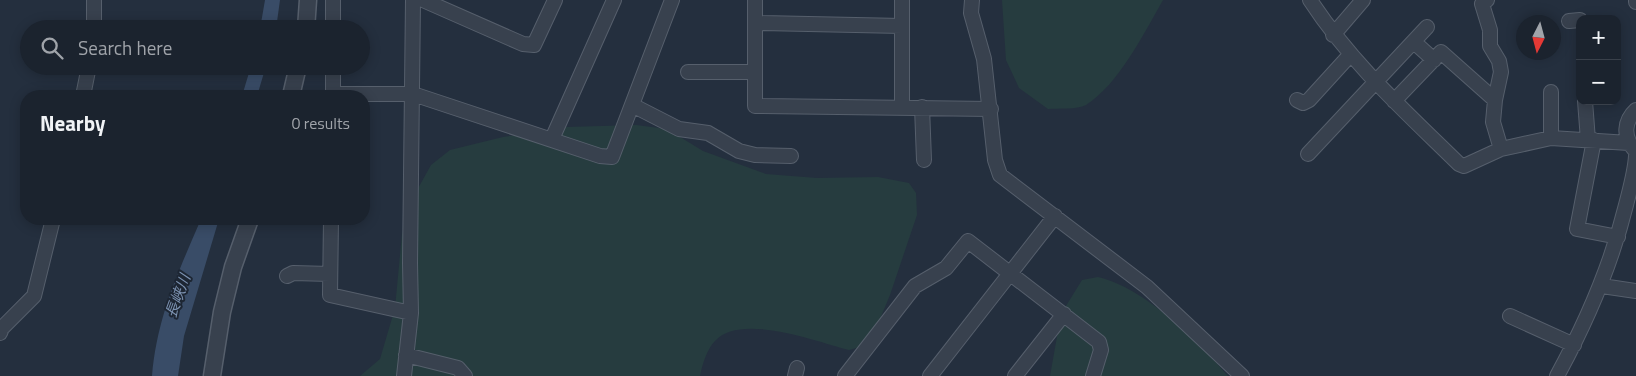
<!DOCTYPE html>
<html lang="en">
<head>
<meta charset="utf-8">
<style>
  body { margin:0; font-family:"Titillium Web","Noto Sans JP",sans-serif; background:#242b36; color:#f1f3f6 }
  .controls { position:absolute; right:15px; top:15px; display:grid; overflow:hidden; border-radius:10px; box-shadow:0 2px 12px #0003 }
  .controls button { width:45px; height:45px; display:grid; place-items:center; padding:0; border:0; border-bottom:1px solid #39404a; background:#1b232e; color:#f1f3f6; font:25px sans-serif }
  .compass { position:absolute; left:1516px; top:15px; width:45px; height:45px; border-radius:50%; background:#1b232e; box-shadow:0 2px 12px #0003; rotate:186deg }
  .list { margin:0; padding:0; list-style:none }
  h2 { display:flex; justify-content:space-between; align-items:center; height:65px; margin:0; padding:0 20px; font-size:21px }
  h2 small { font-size:16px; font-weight:400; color:#a0a4aa }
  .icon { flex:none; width:28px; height:28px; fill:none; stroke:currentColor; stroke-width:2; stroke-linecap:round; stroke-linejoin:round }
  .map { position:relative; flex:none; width:1636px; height:376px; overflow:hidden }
  .search { position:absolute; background:#1b232e; box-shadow:0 2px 12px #0003; left:20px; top:20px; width:350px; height:55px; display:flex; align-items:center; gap:12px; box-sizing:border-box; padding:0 18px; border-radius:28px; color:#a0a4aa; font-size:19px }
  .panel { position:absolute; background:#1b232e; box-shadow:0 2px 12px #0003; left:20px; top:90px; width:350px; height:135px; border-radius:20px }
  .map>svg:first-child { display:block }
</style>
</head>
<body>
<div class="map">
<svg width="1636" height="376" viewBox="0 0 1636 376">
  <rect width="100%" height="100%" fill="#242f3e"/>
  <path fill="#263c3f" d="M1002,0H1163C1144,33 1119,84 1086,105C1077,110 1058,108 1048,109L1019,88L1006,60Z
    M636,125L667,129L703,151L766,174L817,178L878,177L909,183L916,193L917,215L890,295L875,331L860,347L849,350C818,342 740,312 715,341C707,349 702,365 700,376H360L380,359L395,308L402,234L416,192L431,165L450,150L503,137L567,127Z
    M1098,277C1143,287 1199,341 1228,376H1050L1061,314L1082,280Z"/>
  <path fill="#394c67" d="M265,0H280L276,29H260Z
    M251,66H266L257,96H242Z
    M201,219H219L184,336L178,376H152C157,317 178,273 201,219Z"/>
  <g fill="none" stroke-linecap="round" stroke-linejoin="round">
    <g stroke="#565f6c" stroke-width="16">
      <path id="minor" d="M94,0V29
        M423,0L523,44L534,45L555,0
        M755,0V106L991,109
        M972,0L971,13L984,59L995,160L1000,175L1147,287L1242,376
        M1310,0C1351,63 1406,112 1459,164L1464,166L1501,149L1551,138L1629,143
        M1487,0L1482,4L1490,30V46L1499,61L1501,72L1495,100
        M1636,0V2
        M1569,21L1580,20
        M756,23L902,26
        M333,29V0
        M1333,35L1363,0
        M1414,42L1434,60
        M688,72H755
        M1551,92V138
        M333,94H413L600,156L612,157L672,0
        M83,96L89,66
        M333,96V66
        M1297,100L1303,103L1309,100L1350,55
        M1394,101L1441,52L1495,100L1493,122L1501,149
        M1585,101L1588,140
        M632,105L679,129L708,133L739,151L755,155L791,156
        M902,107V0
        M922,107L924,160
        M552,139L614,0
        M1594,140L1577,229L1618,237
        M1634,149C1623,137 1624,121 1636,110
        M1308,154L1427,27
        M331,219L330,295L411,313
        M287,276L293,273L330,274
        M1602,286L1636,291
        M1510,316L1574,345
        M0,333L2,328L34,296L53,219
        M406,355L458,368L465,376
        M404,376L411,313L410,263L413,0
        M795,376L797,368
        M845,376L915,286L946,268L968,241L1099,342L1101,350L1093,376
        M930,376L1055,216
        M1015,376L1064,314
        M1557,376C1587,321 1611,266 1626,205C1630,189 1635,172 1636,156"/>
    </g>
    <g stroke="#565f6c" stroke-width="19">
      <path id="tertiary" d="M306,29L308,0
        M291,96L298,66
        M212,376L222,312L233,267L250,219"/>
    </g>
    <use href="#minor" stroke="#38414e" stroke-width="14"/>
    <use href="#tertiary" stroke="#38414e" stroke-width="16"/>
  </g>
  <g text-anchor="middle" stroke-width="4" stroke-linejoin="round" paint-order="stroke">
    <g font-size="15" font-style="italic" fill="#7c92b1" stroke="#1d2633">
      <text transform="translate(178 296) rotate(-70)" y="5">長峡川</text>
    </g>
  </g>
</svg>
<div class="controls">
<button>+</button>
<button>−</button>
</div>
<svg class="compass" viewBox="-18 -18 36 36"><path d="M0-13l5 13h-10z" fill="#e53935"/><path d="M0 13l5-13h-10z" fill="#a0a4aa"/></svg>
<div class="search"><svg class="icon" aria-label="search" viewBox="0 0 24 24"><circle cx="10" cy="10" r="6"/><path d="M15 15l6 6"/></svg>Search here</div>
<section class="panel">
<h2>Nearby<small>0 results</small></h2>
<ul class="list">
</ul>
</section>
</div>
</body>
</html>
